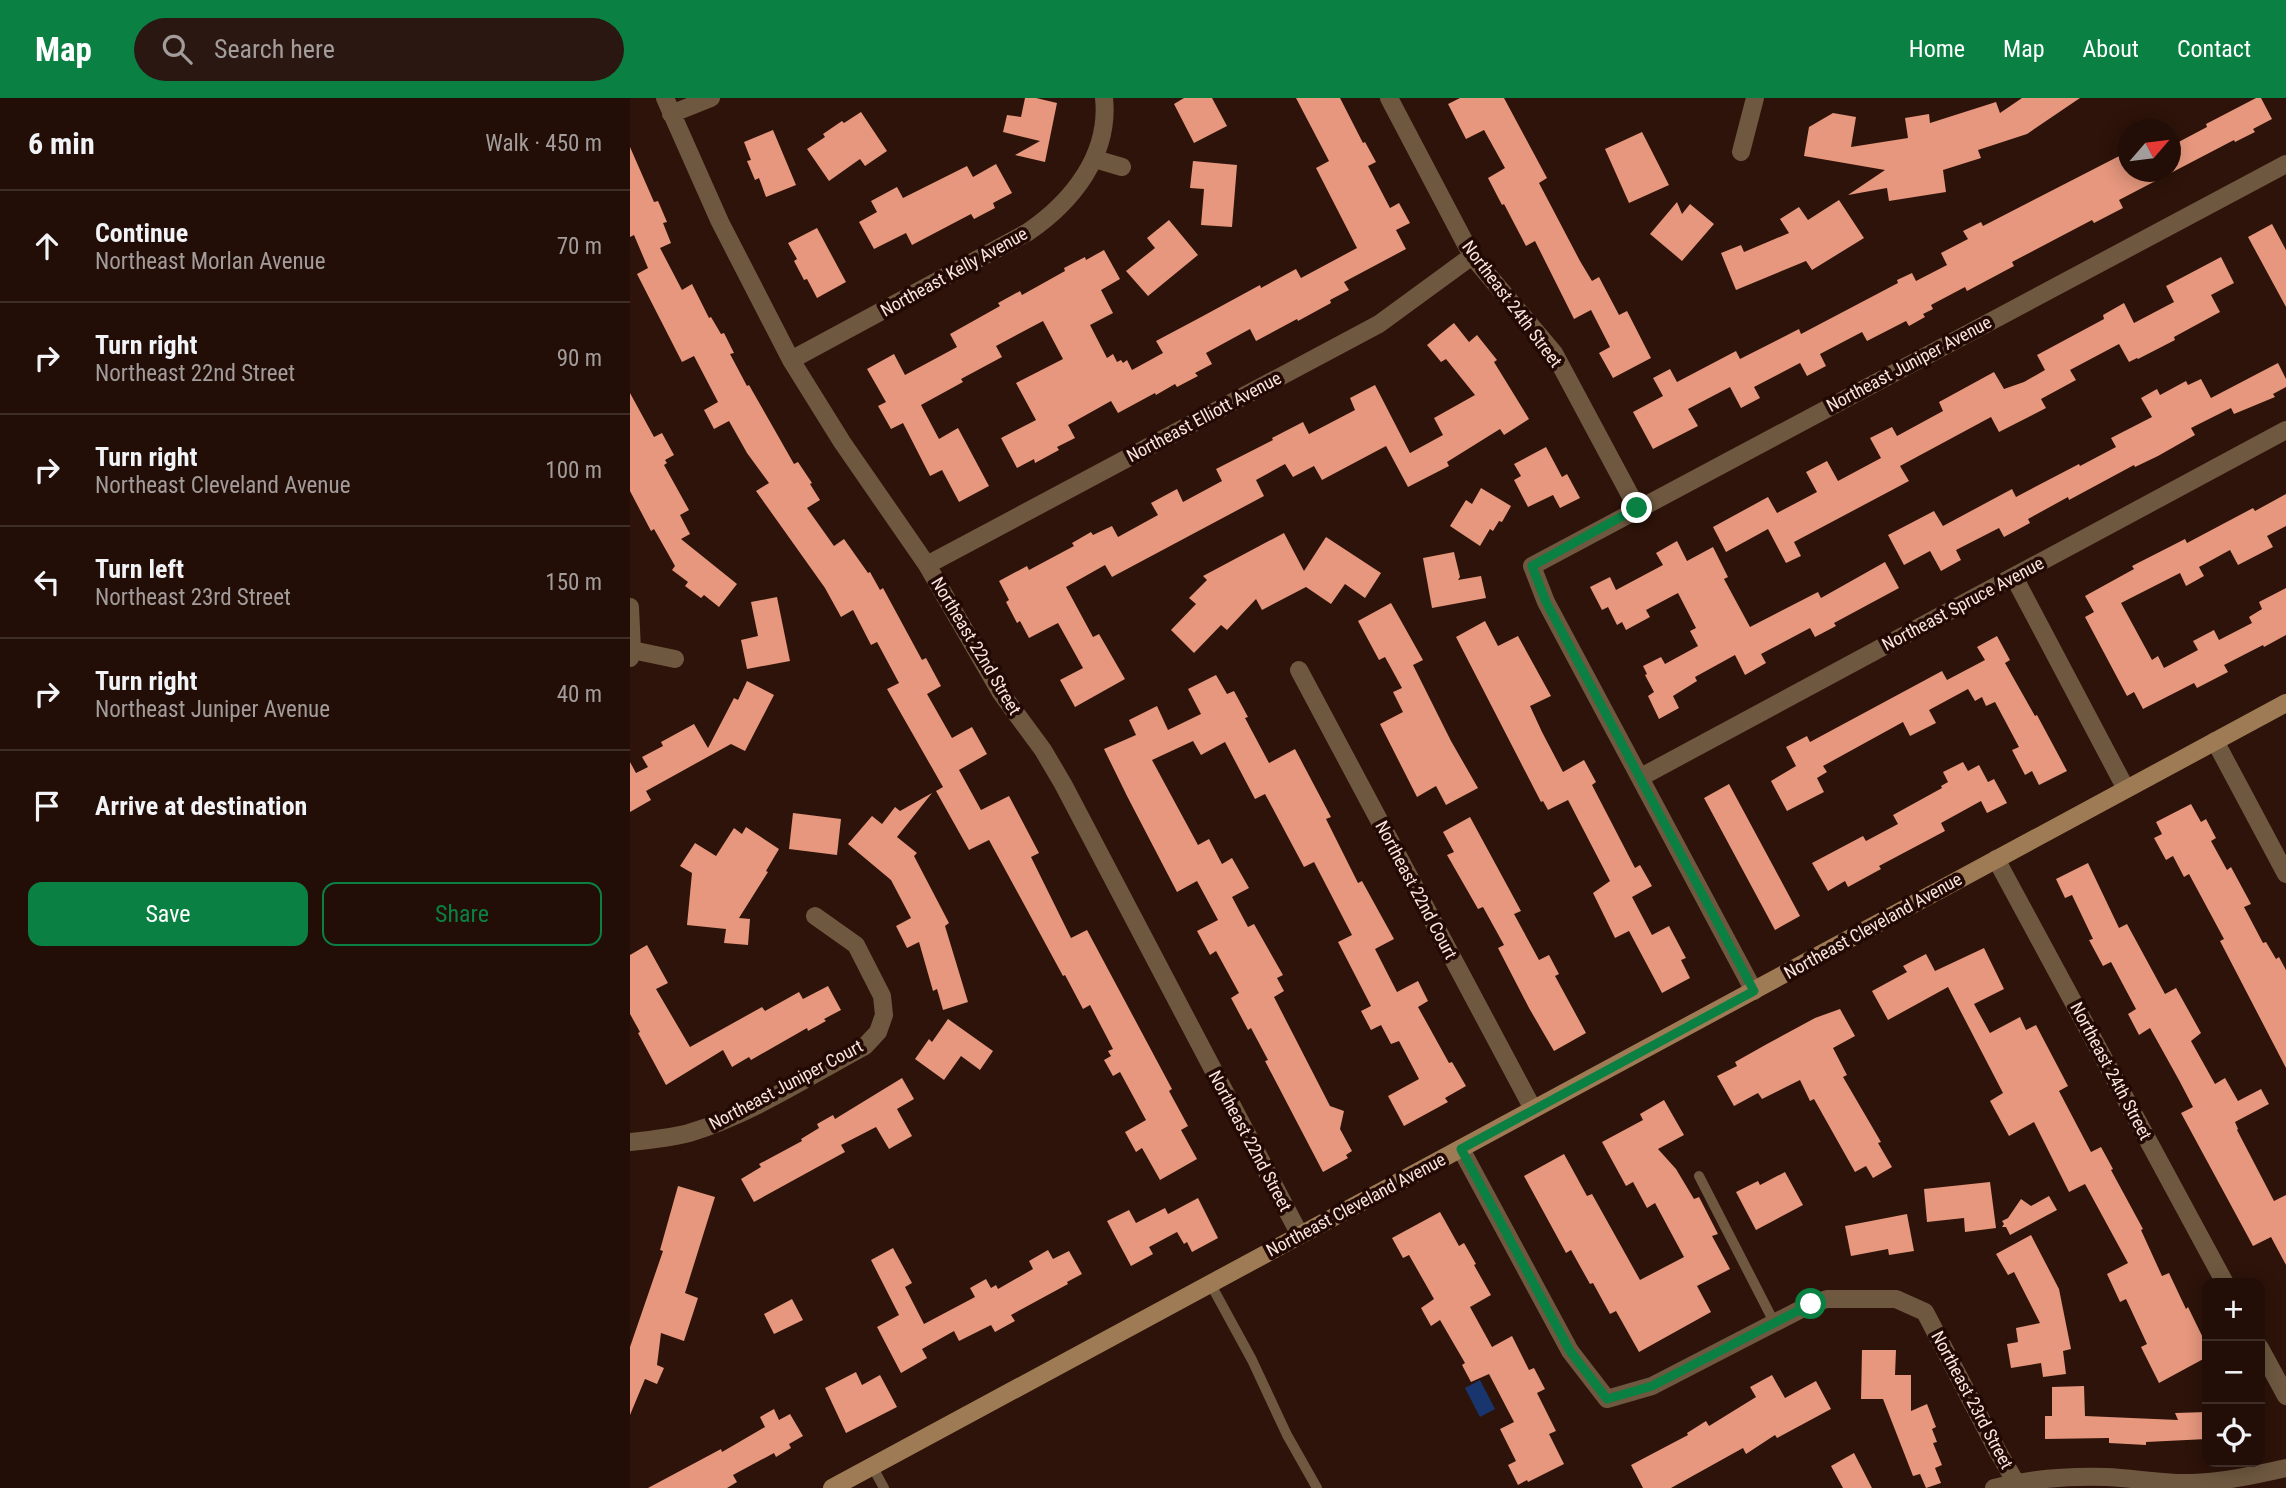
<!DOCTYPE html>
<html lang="en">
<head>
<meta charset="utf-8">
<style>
  body { margin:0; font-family:"Roboto Condensed",sans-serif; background:#2a1711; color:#f1f3f6 }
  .controls { position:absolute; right:21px; bottom:21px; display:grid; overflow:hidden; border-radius:14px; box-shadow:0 4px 18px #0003 }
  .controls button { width:63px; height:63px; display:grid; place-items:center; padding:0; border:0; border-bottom:2px solid #3f2e28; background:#220e07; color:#f1f3f6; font:35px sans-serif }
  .compass { position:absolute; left:1488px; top:21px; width:63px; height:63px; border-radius:50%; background:#220e07; box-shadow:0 4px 18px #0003; rotate:62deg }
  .stop { position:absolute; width:21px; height:21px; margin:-16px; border:5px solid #0b8043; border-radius:50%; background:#fff }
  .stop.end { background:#0b8043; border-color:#fff; box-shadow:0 2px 7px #0008 }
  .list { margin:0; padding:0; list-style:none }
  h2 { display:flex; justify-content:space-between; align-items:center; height:91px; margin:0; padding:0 28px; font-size:30px }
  h2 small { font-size:23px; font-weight:400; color:#a29c9b }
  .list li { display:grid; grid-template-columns:46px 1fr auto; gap:21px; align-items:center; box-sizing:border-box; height:112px; padding:0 28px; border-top:2px solid #3f2e28 }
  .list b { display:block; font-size:26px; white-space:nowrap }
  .list p { margin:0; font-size:23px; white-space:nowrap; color:#a29c9b }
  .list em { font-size:23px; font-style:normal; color:#a29c9b }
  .actions { display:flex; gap:14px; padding:21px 28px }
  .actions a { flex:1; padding:16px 0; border:2px solid #0b8043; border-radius:14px; text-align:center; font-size:24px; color:#0b8043 }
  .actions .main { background:#0b8043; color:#fff }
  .icon { flex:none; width:38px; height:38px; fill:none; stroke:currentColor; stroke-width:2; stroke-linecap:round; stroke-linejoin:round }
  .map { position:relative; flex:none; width:1656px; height:1390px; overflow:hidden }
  header { display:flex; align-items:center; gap:42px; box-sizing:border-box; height:98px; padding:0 35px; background:#0b8043; color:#fff }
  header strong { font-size:33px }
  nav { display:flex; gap:38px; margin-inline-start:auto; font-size:24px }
  .search { width:490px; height:63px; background:#2a1711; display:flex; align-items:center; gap:18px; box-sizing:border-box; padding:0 24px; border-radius:38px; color:#a29c9b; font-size:26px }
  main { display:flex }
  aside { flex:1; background:#220e07 }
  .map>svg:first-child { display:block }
</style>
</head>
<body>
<header>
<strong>Map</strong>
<div class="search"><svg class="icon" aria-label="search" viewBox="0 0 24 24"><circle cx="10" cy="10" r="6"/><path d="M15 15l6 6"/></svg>Search here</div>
<nav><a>Home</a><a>Map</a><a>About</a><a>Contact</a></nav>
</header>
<main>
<aside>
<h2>6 min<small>Walk · 450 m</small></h2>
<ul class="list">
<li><svg class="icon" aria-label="ahead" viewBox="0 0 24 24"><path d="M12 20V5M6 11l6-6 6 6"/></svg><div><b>Continue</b><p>Northeast Morlan Avenue</p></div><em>70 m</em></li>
<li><svg class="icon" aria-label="right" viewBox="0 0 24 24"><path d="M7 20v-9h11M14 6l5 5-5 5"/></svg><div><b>Turn right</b><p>Northeast 22nd Street</p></div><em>90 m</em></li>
<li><svg class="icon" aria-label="right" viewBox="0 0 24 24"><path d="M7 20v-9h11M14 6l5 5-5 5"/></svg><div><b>Turn right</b><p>Northeast Cleveland Avenue</p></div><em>100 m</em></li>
<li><svg class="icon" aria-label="left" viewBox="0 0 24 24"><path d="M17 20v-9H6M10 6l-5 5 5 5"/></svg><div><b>Turn left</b><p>Northeast 23rd Street</p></div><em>150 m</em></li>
<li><svg class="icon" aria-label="right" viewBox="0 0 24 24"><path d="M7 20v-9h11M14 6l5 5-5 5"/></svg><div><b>Turn right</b><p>Northeast Juniper Avenue</p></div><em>40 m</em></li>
<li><svg class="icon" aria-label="arrive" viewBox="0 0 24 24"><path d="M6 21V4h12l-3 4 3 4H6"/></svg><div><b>Arrive at destination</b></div></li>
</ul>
<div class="actions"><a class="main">Save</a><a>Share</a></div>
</aside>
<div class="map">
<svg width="1656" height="1390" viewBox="0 0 1656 1390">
  <rect width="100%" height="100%" fill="#2d1309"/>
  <path fill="#18366d" d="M850,1282L865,1311L850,1319L835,1290Z"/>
  <path fill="#e6977d" d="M395,0H406L427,5L415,64L385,57L410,43L373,34L377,17L391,19Z
    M554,0H582L597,28L564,45L544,6Z
    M666,0H710L733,45L735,44L746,64L738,68L760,110L769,105L780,125L766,132L776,151L714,184L719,192L700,202L701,205L668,223L667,221L626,243L620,231L576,255L582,266L565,275L568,278L547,289L545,286L526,297L525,295L488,315L481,303L438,327L445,340L427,349L429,352L405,365L404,361L387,370L371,340L406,322L386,285L433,261L413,223L366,248L372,259L331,281L333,284L291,307L309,341L328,330L359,388L329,404L312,372L300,378L273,325L261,331L248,308L256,304L237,271L264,256L275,277L327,249L320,236L370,208L368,205L390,193L392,197L435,173L434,170L455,159L456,162L474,152L490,181L471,192L483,215L460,227L477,260L483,256L487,264L491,262L493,265L497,262L502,272L533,255L526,243L573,218L630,187L631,190L666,171L671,180L727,150L686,70L699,63Z
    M830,0H874L917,80L909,85L950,163L962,183L969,179L989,217L997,213L1021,260L983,280L969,255L980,249L961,212L944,221L905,143L896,148L874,106L872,107L858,80L875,70L854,32L836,41L818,6Z
    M1392,0H1450L1397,36L1348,52L1351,60L1313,72L1316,94L1259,103L1257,90L1218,97L1255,72L1174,58L1179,29L1203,15L1226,19L1221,49L1278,40L1275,20L1299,16L1300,25L1366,4L1370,15Z
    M1626,0H1631L1642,21L1623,31L1625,34L1605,44L1604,42L1489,102L1493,110L1464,125L1462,122L1382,164L1384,168L1337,193L1335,189L1301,207L1303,211L1293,216L1295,219L1279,228L1276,223L1237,243L1232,234L1190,256L1196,268L1177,278L1170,265L1124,289L1130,300L1111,310L1100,289L1058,311L1068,328L1023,351L1003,314L1033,298L1023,280L1040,271L1047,284L1106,253L1110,261L1169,231L1171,236L1268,185L1267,182L1282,175L1286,183L1317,167L1311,155L1338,141L1333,133L1351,124L1353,128L1499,53V74H1541V48L1577,29L1576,26Z
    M231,14L257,53L235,68L230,61L199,83L177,51L195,39L193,36L212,23L214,25Z
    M143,32L166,87L136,99L129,80L125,82L117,63L121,62L114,44Z
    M1012,34L1039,87L999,105L975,51Z
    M0,49L24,104L28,103L37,124L33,125L41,145L30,150L52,192L62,186L79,220L81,219L91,236L94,235L104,255L100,256L117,288L119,287L164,366L168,364L182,385L180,386L190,402L177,410L204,448L214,441L238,475L240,474L250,492L253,490L292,562L296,560L311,588L297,596L322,640L342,629L357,656L329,672L351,712L379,698L409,755L401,759L441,840L457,832L542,991L539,993L558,1028L551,1032L567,1061L530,1082L512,1050L506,1054L495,1034L516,1022L490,974L483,978L474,962L481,958L478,953L483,951L460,907L453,911L435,877L433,878L359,742L339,752L306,693L313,689L257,591L269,585L247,544L241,547L223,512L211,519L195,490L126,393L139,385L117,355L99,323L84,331L74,312L88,304L64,258L52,264L7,176L18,170L4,137L0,139Z
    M563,63L607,67L602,129L571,127L574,91L560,90Z
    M366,66L382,95L363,105L365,110L344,121L341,116L282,147L276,135L244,151L229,124L247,114L241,103L267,89L273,100L337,68L343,79Z
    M1209,102L1234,140L1182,172L1176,163L1106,192L1091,155L1111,147L1114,154L1159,135L1150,121L1169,109L1178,122Z
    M1047,104L1052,116L1060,106L1084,126L1052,163L1020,136Z
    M539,122L568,157L518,198L496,173L525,150L517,140Z
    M1642,126L1656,152V209L1618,139Z
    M187,130L216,184L187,200L177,181L174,182L164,163L167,161L158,145Z
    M1591,159L1604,185L1581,197L1590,214L1544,239L1545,242L1508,261L1507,260L1499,264L1489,246L1440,272L1446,282L1411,301L1416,310L1369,334L1361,319L1270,368L1279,383L1164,444L1171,458L1156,465L1138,431L1096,454L1083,429L1138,399L1147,415L1187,394L1176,374L1197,363L1208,383L1251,360L1240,340L1262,329L1267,338L1313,313L1309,304L1364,274L1374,291L1394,284L1415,272L1407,257L1474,221L1473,217L1494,205L1504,225L1544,204L1536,188Z
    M824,225L839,244L847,237L867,262L864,264L899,321L874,337L870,331L817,364L819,368L778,389L756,348L692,382L684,368L663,379L655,366L626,382L634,398L482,479L475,467L436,489L463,539L469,536L495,581L445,609L430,582L453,570L428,525L399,540L390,523L387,525L376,504L379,502L369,483L397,468L399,472L444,448L442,445L461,434L463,437L482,428L488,439L528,417L521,405L547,391L553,404L592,383L586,371L643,342L642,340L673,324L679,336L725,312L720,300L745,287L780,355L813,337L804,320L845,297L816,261L811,264L797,247Z
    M1648,265L1656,281V289L1643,296L1645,299L1604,316L1601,310L1561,330L1565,337L1528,358L1505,369L1504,367L1439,402L1438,399L1398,421L1400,425L1374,439L1369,430L1326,452L1331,462L1311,473L1300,453L1274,467L1258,437L1304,413L1313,428L1382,391L1386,399L1449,366L1450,368L1486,349L1481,340L1522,319L1511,300L1527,291L1530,297L1556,283L1558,287L1571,281L1581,300Z
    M0,295L24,339L32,335L44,357L35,362L37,365L34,367L59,412L50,417L60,436L51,441L107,486L89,509L74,497L71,500L55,488L58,484L42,472L45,468L24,431L21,433L0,393Z
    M916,349L932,379L937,376L950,400L930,410L923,397L898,409L884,382L891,378L884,366Z
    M851,390L881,408L872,424L869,423L863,433L860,431L850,448L820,428L836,402L842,406Z
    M1656,396V428L1637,438L1643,449L1608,467L1600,452L1569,469L1574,478L1556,488L1550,475L1491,505L1522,562L1528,558L1534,570L1568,552L1563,543L1584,532L1589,542L1622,525L1619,519L1632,511L1629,504L1656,490V537L1634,549L1633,547L1594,567L1598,574L1567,590L1564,585L1513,611L1504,594L1497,598L1455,519L1464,514L1455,498L1504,471L1502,468L1555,441L1557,445L1623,410L1625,413Z
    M654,435L674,473L696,439L751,475L735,500L715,486L701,506L676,489L632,512L626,501L597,532L591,527L564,555L541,532L566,506L559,500L577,482L573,478Z
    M1047,443L1057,463L1083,449L1098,479L1094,481L1120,529L1188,494L1191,500L1255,464L1269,490L1204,525L1206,528L1185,539L1180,530L1131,556L1136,565L1115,577L1105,557L1065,579L1067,583L1043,598L1049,610L1029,621L1018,598L1024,594L1015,577L1017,576L1013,568L1031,559L1035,566L1068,548L1060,533L1066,530L1048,495L1016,512L1020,519L996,532L992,524L987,527L978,509L972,512L960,489L980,479L986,492L1033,467L1026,455Z
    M824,454L830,479L828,482L851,478L856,500L802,510L793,460Z
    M147,499L160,563L117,571L111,542L128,538L121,504Z
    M761,505L793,562L783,567L821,643L848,690L816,707L806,688L787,699L750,626L773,614L763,594L772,590L755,559L749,562L728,523Z
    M855,523L868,548L888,538L921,598L900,608L912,634L933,674L954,662L966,684L962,687L1005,770L1010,767L1022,788L1002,799L1022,837L1039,828L1056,860L1051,862L1060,880L1032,895L999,833L985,840L963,795L980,783L938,702L918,712L913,703L911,704L826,539Z
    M1367,538L1380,562L1375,565L1405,618L1407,617L1437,673L1409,687L1402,673L1395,677L1382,652L1389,649L1365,604L1356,608L1352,599L1345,603L1338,591L1299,612L1306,625L1280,638L1273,624L1193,668L1197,674L1187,680L1194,694L1157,713L1141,683L1166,668L1156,649L1177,638L1180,644L1312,573L1317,582L1355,562L1347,549Z
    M586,577L597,596L604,593L618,619L615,620L639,665L665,651L701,719L696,721L728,785L732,783L764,841L745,851L767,894L788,883L798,903L788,909L819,965L822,964L836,988L815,1000L818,1004L774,1028L758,998L789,981L769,943L761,946L751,927L741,932L731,913L741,908L708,844L722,837L684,764L674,769L635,696L625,701L595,644L571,657L563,643L522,662L568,747L579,741L592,766L602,760L619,790L602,799L618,829L624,826L653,877L647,880L654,893L644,899L700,1008L714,1013L710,1031L722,1053L716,1057L718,1060L693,1074L635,963L638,962L621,930L618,932L601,900L609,895L586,853L580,857L567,833L588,822L567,783L547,794L497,698L474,651L506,637L499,622L527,608L538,632L571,616L558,591Z
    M117,583L144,597L115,653L101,646L16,693L21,702L0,714V664L6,675L18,669L12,659L33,648L31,644L64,626L78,650L104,600L108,602Z
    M1333,664L1338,673L1349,667L1358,684L1364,681L1377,705L1357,715L1351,703L1311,725L1315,733L1249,768L1251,771L1218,789L1215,783L1198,793L1182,765L1233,738L1236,743L1268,726L1263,717L1312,690L1311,688L1318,684L1313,674Z
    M1099,686L1170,818L1145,832L1074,700Z
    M302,695L267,739L287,755L284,758L319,825L315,828L338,904L313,912L307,891L303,893L289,844L277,850L266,828L281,820L261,782L218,746L242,718L252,726L265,709L270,713Z
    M1561,706L1571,724L1576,721L1586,740L1581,743L1597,772L1601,769L1621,806L1614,809L1633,845L1636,844L1646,861L1649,859L1656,872V970L1590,843L1594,841L1559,776L1554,779L1543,758L1536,762L1524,740L1532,736L1526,724Z
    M163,715L211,721L207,757L159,751Z
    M840,719L891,813L884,816L909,862L919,857L929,876L925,878L956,935L924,953L899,910L868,850L874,847L853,809L848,811L817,757L824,754L813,734Z
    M116,729L149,751L136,773L138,774L109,820L120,821L118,847L94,845L96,831L57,827L62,775L50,768L65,745L86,758L104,730L112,736Z
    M1458,765L1489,830L1497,826L1535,896L1546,890L1571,935L1561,943L1585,986L1595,980L1608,1003L1631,991L1639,1006L1605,1024L1608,1031L1607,1032L1644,1103L1656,1097V1167L1641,1139L1623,1148L1551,1015L1563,1009L1550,984L1520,930L1509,937L1498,916L1506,911L1481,864L1473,868L1459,842L1463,841L1442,797L1435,800L1426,781Z
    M17,847L38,885L26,891L60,949L132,909L135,913L169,894L173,901L198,888L211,912L194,921L196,923L178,933L177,930L121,962L119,959L102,969L93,952L36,987L8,935L10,934L0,916V857Z
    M1354,850L1374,891L1344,906L1360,935L1390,919L1396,932L1406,927L1438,988L1429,993L1461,1054L1471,1049L1483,1071L1481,1072L1513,1131L1511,1132L1532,1178L1539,1175L1556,1211L1558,1209L1577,1248V1259L1529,1285L1511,1249L1517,1246L1496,1201L1490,1204L1477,1176L1498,1165L1455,1086L1439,1094L1404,1024L1379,1038L1360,1003L1373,995L1318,889L1258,922L1242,893L1277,874L1273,868L1296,856L1305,873Z
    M1210,911L1225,938L1203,950L1217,977L1213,979L1251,1044L1248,1045L1262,1069L1243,1080L1236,1068L1225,1074L1184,1001L1180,1003L1170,982L1132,1001L1128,995L1104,1008L1087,978L1107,968L1105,964L1137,946L1185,920Z
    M318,921L363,953L350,972L331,958L314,982L285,961L299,941L302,944Z
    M272,980L284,1001L267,1011L282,1038L259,1051L246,1029L211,1047L215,1054L124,1104L111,1081L131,1069L129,1066L172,1043L171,1041L189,1030L187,1026L203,1017L205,1021Z
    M1034,1002L1054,1037L1028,1051L1046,1071L1064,1101L1069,1099L1088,1136L1082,1138L1100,1171L1067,1188L1081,1214L1009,1254L986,1213L980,1216L963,1185L960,1186L941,1152L936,1155L894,1078L934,1056L957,1098L962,1096L1010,1182L1054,1159L1025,1105L1017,1110L1003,1084L996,1088L972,1044L1013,1022L1010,1016Z
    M1155,1074L1173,1107L1126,1132L1106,1094L1128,1083L1130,1087Z
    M1360,1084L1366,1130L1335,1134L1334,1120L1297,1124L1294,1091Z
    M48,1088L85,1099L55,1195L68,1200L54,1243L31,1235L27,1267L34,1270L27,1286L15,1281L0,1317V1249L33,1153L30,1152Z
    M1419,1098L1427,1112L1380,1137L1376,1129H1372L1374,1126L1372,1123L1378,1120L1391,1101L1401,1108Z
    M568,1100L588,1140L562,1154L557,1144L554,1146L547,1134L519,1149L523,1156L501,1168L477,1123L499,1112L506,1125L535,1110L538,1116Z
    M810,1114L829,1148L834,1145L846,1166L844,1167L861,1197L840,1209L862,1249L882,1238L899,1272L904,1270L915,1291L907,1295L926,1333L919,1336L934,1366L898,1384L897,1382L888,1387L878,1367L886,1363L870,1331L884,1324L859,1276L841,1284L832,1267L835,1265L810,1222L801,1228L791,1210L804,1201L779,1157L773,1160L762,1140Z
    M1277,1116L1284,1153L1259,1157L1258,1151L1221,1158L1215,1128Z
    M1401,1137L1429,1191L1441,1251L1433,1253L1436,1276L1413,1279L1411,1265L1381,1270L1377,1246L1388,1244L1386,1230L1410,1225L1384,1174L1378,1177L1366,1156Z
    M263,1150L282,1185L275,1189L294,1226L345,1199L340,1190L356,1181L361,1190L366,1187L368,1191L403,1171L399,1163L418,1152L423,1161L439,1153L452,1176L437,1184L438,1186L381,1217L385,1223L365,1234L361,1227L329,1243L324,1233L292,1251L297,1260L271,1275L247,1229L269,1217L241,1162Z
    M162,1201L173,1222L144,1236L134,1216Z
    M1232,1252H1266L1265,1277H1281V1313L1297,1306L1306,1329L1302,1331L1307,1344L1303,1345L1312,1367L1305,1370L1311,1385L1296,1390L1290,1376L1283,1378L1253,1301H1231Z
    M226,1274L232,1287L250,1277L267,1309L216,1335L195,1290Z
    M1142,1277L1155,1300L1186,1283L1201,1311L1147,1340L1145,1337L1116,1356L1113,1350L1041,1390H1013L1001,1367L1058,1337L1057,1335L1076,1323L1079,1328L1126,1299L1120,1289Z
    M1454,1288L1455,1318L1548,1322L1545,1315L1577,1314V1341L1516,1344V1347L1479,1345V1340L1415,1341V1318H1422V1289Z
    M144,1311L149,1322L160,1316L173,1338L159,1346L161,1350L146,1359L144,1355L103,1377L107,1384L97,1390H18L91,1351L92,1354L135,1329L130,1319Z
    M1224,1355L1242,1390H1213L1201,1368Z"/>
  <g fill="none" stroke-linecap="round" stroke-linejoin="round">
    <path stroke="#6e5840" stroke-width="10" d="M1069,1078L1144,1224
      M580,1185L622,1262L657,1337L687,1390
      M242,1368L254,1390"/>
    <path stroke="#6e5840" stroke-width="18" d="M35,0L90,124L161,262L212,344L297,467L371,595L413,652L433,686L670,1137
      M759,0L842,158L924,255L1007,410
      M41,16L81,0
      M1111,54L1125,0
      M465,61L492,69
      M161,262L398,134C442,104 480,57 474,0
      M297,467L749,226L842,158
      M1384,479L1496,691
      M0,509L2,552L0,560
      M2,552L45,561
      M669,572L903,1011
      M1585,643L1656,776
      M1011,679L1656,332
      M1366,761L1595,1185
      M1124,893L916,504L902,468L1656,66
      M0,1044C20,1042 40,1040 59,1035C120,1017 179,978 235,948L248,934L254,917L252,898L226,847L185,818
      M831,1051L940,1253L977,1301L1022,1288L1181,1206L1197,1201H1266L1295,1214L1367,1352L1389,1390
      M1630,1250L1656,1298
      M1364,1390C1399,1381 1439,1378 1476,1379C1504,1380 1532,1386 1561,1385C1593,1384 1625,1377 1656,1370"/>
    <path stroke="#9e7b54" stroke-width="18" d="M202,1390L1656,605"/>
  </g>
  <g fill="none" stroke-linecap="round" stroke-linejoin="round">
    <path stroke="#0b8043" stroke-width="9" d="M1007,410L902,468L916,504L1124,893L831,1051L940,1253L977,1301L1022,1288L1181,1206"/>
  </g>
  <g text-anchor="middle" stroke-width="7" stroke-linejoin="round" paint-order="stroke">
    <g font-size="18" fill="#f8e5de" stroke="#230903">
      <text transform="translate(324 174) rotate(-29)" y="6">Northeast Kelly Avenue</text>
      <text transform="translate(882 206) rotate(53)" y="6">Northeast 24th Street</text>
      <text transform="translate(1279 266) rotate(-28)" y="6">Northeast Juniper Avenue</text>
      <text transform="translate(574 319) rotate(-28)" y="6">Northeast Elliott Avenue</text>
      <text transform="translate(1333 506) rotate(-28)" y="6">Northeast Spruce Avenue</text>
      <text transform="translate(346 548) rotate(59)" y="6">Northeast 22nd Street</text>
      <text transform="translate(786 792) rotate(62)" y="6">Northeast 22nd Court</text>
      <text transform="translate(1243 828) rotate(-29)" y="6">Northeast Cleveland Avenue</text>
      <text transform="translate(1481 973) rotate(62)" y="6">Northeast 24th Street</text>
      <text transform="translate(156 987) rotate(-28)" y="6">Northeast Juniper Court</text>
      <text transform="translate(620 1043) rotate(62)" y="6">Northeast 22nd Street</text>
      <text transform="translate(726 1107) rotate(-28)" y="6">Northeast Cleveland Avenue</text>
      <text transform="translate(1342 1302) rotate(62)" y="6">Northeast 23rd Street</text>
    </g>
  </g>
</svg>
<div class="controls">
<button>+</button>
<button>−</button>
<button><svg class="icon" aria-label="locate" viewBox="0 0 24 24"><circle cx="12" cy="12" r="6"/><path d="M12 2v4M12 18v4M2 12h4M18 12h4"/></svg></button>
</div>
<svg class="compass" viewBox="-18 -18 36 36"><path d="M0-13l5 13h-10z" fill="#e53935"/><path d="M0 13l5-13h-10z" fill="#a29c9b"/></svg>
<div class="stop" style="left:1181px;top:1206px"></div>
<div class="stop end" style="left:1007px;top:410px"></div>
</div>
</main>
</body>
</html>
